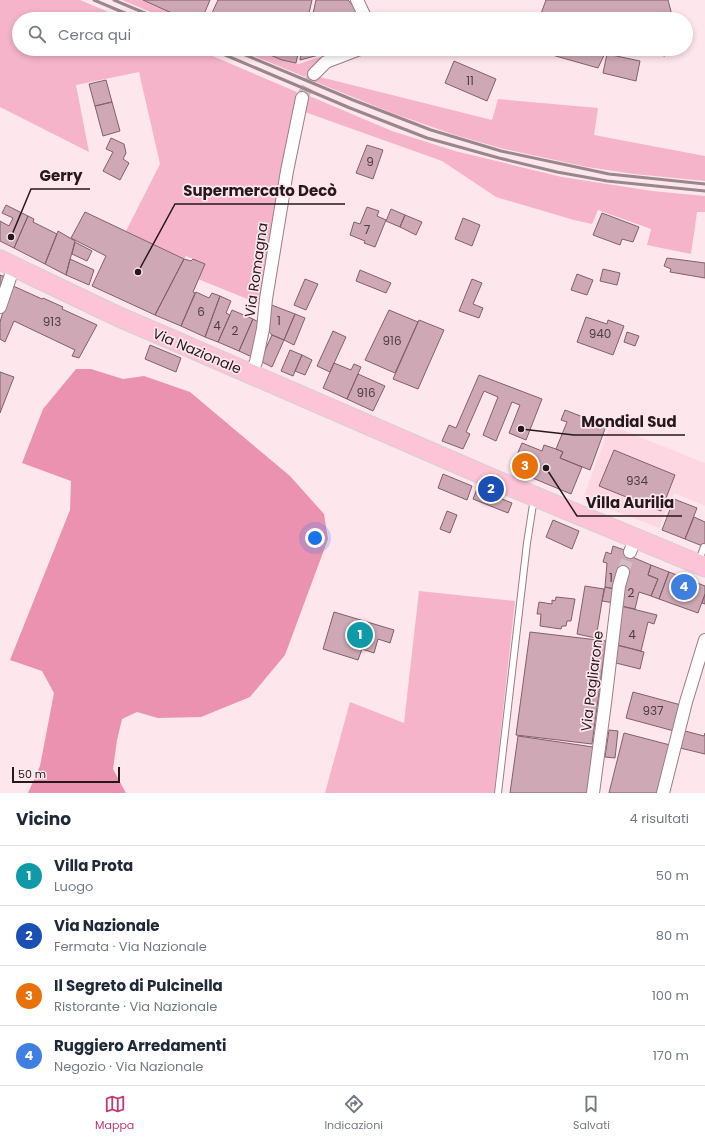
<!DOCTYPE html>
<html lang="it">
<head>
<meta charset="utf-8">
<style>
  body { margin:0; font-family:Poppins,sans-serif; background:#f2f2f3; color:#1f2937 }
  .scale { position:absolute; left:12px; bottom:10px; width:108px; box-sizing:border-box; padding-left:4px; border:2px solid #26191d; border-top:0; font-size:11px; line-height:14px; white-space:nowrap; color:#26191d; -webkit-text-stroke:3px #fee6ed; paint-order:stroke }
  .you { position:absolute; left:315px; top:538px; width:14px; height:14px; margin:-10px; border:3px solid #fff; border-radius:50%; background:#1a73e8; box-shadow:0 0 0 6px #1a73e833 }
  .badge { display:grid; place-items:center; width:26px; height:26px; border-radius:50%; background:#c13975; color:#fff; font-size:13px; font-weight:700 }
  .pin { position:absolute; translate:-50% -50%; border:2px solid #fff; box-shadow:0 1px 4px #0006 }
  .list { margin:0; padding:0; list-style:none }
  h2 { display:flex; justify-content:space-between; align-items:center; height:52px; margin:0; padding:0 16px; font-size:17px }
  h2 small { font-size:13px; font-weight:400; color:#747a83 }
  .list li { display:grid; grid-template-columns:26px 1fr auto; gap:12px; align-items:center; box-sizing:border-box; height:60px; padding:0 16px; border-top:1px solid #e0e1e3 }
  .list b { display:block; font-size:15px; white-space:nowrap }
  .list p { margin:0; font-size:13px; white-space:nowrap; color:#747a83 }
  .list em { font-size:13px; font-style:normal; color:#747a83 }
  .icon { flex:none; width:22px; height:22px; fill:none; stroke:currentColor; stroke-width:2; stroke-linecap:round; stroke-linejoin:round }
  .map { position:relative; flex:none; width:705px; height:793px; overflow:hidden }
  .search { position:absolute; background:#fff; box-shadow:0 2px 6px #0003; left:12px; right:12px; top:12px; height:44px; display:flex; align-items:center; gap:10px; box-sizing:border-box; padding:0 14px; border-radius:22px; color:#747a83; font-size:15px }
  .sheet { height:292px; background:#fff }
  nav { display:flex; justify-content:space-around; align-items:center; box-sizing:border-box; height:56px; border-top:1px solid #e0e1e3; background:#fff; font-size:11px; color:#747a83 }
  nav a { display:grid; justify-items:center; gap:2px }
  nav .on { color:#c13975 }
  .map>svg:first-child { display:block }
</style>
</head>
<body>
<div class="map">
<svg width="705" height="793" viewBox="0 0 705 793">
  <rect width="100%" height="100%" fill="#fee6ed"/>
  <path fill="#fdd8e3" d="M610,425L705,463V506L674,493L659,528L583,499Z"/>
  <path fill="#f5b4c9" d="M0,0H80L125,19H19V49H196L297,92L284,158L262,305L198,279L205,264L186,256L184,259L126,231L160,164L139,72L76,85L89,152L0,107Z
    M122,0H143L185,19H167Z
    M237,49H256L282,60L299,64L323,56L305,77Z
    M320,77L492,120L498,99L598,108L594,135L705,156V181L634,174L587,167L504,149L455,135L392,113L316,82Z
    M307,95L392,131L455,151L562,177L652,191L705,196V212H697L691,254L647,245L651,229L598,210L592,224L574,220L496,197L442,161L302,111Z
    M419,591L515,601L494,793H325L350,702L404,723Z"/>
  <path fill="#ec92b1" d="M76,369H91L123,379L144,376L190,392L290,476L324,514L328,539L285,655L250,697L201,717L158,718L137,712L122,719L117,740L113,769L126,793H28L40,766L54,693L42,671L10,660L70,510L71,481L22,463L43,409Z"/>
  <path fill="#cea9b5" stroke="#81606a" d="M143,0H210L202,19H185Z
    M218,0H312L309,13L306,19H211L212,13Z
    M316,0H348L356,9L359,19H309V17L313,14Z
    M546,0H668L673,19H539Z
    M256,49H299L296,63L282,60Z
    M302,49H341L300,60Z
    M531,49H607L598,68Z
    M628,49H666L665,56Z
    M607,54L640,61L636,81L603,73Z
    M454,61L496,79L487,101L445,83Z
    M106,80L112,102L95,106L89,84Z
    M112,102L120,131L103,136L95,106Z
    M111,138L124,144L126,153L123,159L129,163L120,180L103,171L113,152L106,149Z
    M367,145L383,150L373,179L356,173Z
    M6,205L28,216L14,248L0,241V221L9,226L13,218L2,213Z
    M367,207L379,211L377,216L386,220L375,247L364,243L365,241L350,235L354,222L360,224Z
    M391,209L405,215L400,227L386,221Z
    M85,212L184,259L155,315L92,286L106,256L71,238Z
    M602,213L639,227L633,242L622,239L620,245L593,235Z
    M405,215L422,222L416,235L400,227Z
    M28,216L34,219L33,222L57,234L45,264L14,248Z
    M463,218L480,225L472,246L455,239Z
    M58,231L75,241L66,275L45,264Z
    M75,242L92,251L87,261L72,254Z
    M667,258L705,263V278L670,272L671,269L664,266Z
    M70,259L94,270L89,285L66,275Z
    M184,259L191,261L193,259L205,264L193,292L195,293L181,326L155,315Z
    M603,269L620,273L617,285L600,281Z
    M360,270L391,283L386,293L356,281Z
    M577,274L593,280L587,295L571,290Z
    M0,275L5,277L0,291Z
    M305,279L318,284L306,310L294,305Z
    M472,279L482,283L473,304L483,308L479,318L459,311Z
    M11,285L42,299L43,298L63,307L62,309L97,325L79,358L72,356L75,350L14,321L5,342L0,339V322Z
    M196,292L209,298L212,293L220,296L205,337L181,326Z
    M220,296L231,301L226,313L230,315L218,342L205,337Z
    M269,304L295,314L284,340L272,335L266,328Z
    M232,310L253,319L239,351L218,342Z
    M389,310L418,322L395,373L365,360Z
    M295,314L305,318L294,345L284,340Z
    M586,317L607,324L608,320L624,326L613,355L577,342Z
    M253,319L260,323L252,357L239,351Z
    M419,320L444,330L418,389L393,379Z
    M333,331L346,337L330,372L317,366Z
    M627,332L639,336L635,346L624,342Z
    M272,335L284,340L272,367L260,361Z
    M150,345L181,358L176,372L145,359Z
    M290,350L302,355L293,376L281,371Z
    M302,355L312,360L305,375L295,371Z
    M334,363L351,370L354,364L361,367L347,399L323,388Z
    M0,372L14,377L0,413Z
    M358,374L385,386L373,411L347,399Z
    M479,375L542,399L526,440L509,433L520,405L512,402L496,441L483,435L498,397L484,391L466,432L470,434L463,449L442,441L449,425L456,428Z
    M565,410L606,426L590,470L560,458L563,452L556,449L567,422L561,420Z
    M522,443L542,451L544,445L556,449L563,452L560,458L582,467L571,494L511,469Z
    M614,450L675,475L661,511L599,486Z
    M443,474L472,486L467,500L438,488Z
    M477,489L512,503L508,513L473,499Z
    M674,499L697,508L685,539L662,530Z
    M447,511L457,515L450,533L440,529Z
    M694,517L705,522V547L685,539Z
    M553,520L579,531L572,549L546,537Z
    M613,546L633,553L632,557L651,565L648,575L658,579L651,596L639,592L635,609L621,606L623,585L615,589L605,587L607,563L603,562L606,552L611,554Z
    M651,565L669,572L659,599L651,596L658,579L648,575Z
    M669,572L705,586V594L698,613L659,599Z
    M585,586L604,589L596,638L577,634Z
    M605,587L615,589L614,603L602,601Z
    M705,594V604L702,603Z
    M556,597L575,599L571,621H567L566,626H562L561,629L540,626L541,614H537L539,602L552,604V600L555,601Z
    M621,606L657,615L654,624L648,622L641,651L617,645Z
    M334,612L394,630L390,643L378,639L374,653L362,649L358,660L323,649Z
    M530,632L606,641L592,744L516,735Z
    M617,645L644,652L640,669L616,663Z
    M633,692L681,705L674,731L626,718Z
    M609,730L618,731L615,758L605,757Z
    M685,731L704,736L705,733V754L680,748Z
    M624,733L670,745L658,793H609Z
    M518,736L593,747L587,793H510Z"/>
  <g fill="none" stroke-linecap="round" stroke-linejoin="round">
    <path stroke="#d3bdc3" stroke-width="12" stroke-dasharray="12 6" stroke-linecap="butt" d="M302,98L314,74
      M623,572L630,552"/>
    <g stroke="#9e7c87" stroke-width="8">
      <path id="service" d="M698,563L704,547
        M498,793L527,543L534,498"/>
    </g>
    <g stroke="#9e7c87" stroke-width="14">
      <path id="minor" d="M357,0L366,19
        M314,74L326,62L360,49
        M0,307L14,266
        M250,374L256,362L263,329L266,299L287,171L302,98
        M630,552L635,539
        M593,793L605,703L619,586L623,572
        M663,793L686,702L705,640"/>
    </g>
    <g stroke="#d4d1d2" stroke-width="21">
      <path id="primary" d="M0,260L119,317L168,338L495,480L705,567"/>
    </g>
    <use href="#service" stroke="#fff" stroke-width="6"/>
    <use href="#minor" stroke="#fff" stroke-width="12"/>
    <use href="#primary" stroke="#fdc3d7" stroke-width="19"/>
    <path stroke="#99878c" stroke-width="3" d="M94,0L139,19
      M114,0L159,19
      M211,49L350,108L427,138L499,158L557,172L607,181L705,191
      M231,49L353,100L431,130L501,151L609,174L705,184"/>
  </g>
  <g text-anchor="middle" stroke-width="3.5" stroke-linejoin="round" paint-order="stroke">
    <g font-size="12" fill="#503d43">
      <text x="470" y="85">11</text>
      <text x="370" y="166">9</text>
      <text x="367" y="234">7</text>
      <text x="201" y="316">6</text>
      <text x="279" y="325">1</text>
      <text x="52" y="326">913</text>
      <text x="217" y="330">4</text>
      <text x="235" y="335">2</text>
      <text x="600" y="338">940</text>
      <text x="392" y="345">916</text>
      <text x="366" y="397">916</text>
      <text x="637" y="485">934</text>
      <text x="611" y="582">1</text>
      <text x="631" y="597">2</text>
      <text x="632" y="639">4</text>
      <text x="653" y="715">937</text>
    </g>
    <g font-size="14" fill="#26191d" stroke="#fee6ed">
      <text transform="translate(256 270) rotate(-82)" y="5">Via Romagna</text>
      <text transform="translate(197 351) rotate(23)" y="5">Via Nazionale</text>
      <text transform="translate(592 681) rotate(-83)" y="5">Via Pagliarone</text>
    </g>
  </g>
  <path fill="none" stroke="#26191d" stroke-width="1.5" d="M11 237L31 189H90M138 272L175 204H345M521 429L574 435H685M546 468L577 516H682"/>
  <g fill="#26191d" stroke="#fee6ed" stroke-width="1.5">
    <circle cx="11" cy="237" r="4"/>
    <circle cx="138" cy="272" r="4"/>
    <circle cx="521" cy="429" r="4"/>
    <circle cx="546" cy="468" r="4"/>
  </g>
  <g font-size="15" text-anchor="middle" font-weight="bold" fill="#26191d" stroke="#fee6ed" stroke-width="3.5" stroke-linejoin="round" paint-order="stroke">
    <text x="61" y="181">Gerry</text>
    <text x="260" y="196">Supermercato Decò</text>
    <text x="629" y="427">Mondial Sud</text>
    <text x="630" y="508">Villa Aurilia</text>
  </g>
</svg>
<div class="scale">50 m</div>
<div class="you"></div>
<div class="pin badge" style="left:360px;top:635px;background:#0f9aa8">1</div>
<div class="pin badge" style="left:491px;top:489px;background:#1a4fb4">2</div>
<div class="pin badge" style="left:525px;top:466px;background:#e8710a">3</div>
<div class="pin badge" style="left:684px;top:587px;background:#3f7fe0">4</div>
<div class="search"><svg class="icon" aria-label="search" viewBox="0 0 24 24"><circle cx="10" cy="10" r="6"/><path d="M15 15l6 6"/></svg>Cerca qui</div>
</div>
<section class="sheet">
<h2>Vicino<small>4 risultati</small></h2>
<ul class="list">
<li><span class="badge" style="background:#0f9aa8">1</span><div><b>Villa Prota</b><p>Luogo</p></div><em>50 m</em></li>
<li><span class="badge" style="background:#1a4fb4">2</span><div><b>Via Nazionale</b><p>Fermata · Via Nazionale</p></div><em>80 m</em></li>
<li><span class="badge" style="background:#e8710a">3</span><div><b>Il Segreto di Pulcinella</b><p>Ristorante · Via Nazionale</p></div><em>100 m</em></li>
<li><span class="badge" style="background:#3f7fe0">4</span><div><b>Ruggiero Arredamenti</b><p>Negozio · Via Nazionale</p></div><em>170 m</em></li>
</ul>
</section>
<nav>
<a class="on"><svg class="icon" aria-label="map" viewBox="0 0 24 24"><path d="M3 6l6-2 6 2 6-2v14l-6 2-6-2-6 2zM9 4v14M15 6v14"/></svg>Mappa</a>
<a><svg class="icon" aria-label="directions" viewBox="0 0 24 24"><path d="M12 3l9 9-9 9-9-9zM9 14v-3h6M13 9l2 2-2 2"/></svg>Indicazioni</a>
<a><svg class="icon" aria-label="saved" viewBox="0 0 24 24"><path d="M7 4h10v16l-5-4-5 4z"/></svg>Salvati</a>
</nav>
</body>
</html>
